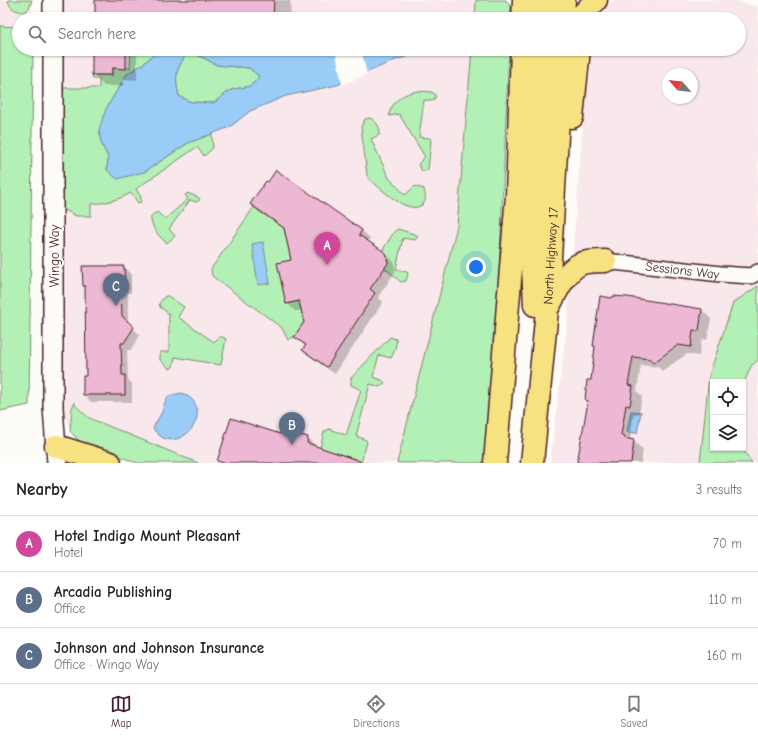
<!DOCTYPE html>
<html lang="en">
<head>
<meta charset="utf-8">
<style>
  body { margin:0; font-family:"Comic Neue",sans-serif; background:#f2f2f2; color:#222 }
  .controls { position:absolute; right:12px; bottom:12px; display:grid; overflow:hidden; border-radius:0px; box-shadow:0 1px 3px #0004 }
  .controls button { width:36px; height:36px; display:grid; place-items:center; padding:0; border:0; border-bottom:1px solid #e0e0e0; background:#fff; color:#222; font:20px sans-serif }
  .compass { position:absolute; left:662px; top:68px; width:36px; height:36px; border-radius:50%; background:#fff; box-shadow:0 1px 3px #0004; rotate:298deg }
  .you { position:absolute; left:476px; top:267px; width:14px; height:14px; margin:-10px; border:3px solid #fff; border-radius:50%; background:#1a73e8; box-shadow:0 0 0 6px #1a73e833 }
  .badge { display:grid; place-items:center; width:26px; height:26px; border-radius:50%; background:#4a1f2b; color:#fff; font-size:13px; font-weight:700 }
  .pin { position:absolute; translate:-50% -33px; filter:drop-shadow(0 1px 2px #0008) }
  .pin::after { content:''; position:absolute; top:21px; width:14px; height:12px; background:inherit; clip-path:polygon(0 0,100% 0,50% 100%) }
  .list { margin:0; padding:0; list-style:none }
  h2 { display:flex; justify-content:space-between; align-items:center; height:52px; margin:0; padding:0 16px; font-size:17px }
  h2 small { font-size:13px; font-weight:400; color:#767676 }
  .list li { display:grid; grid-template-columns:26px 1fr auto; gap:12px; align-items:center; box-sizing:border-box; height:56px; padding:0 16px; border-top:1px solid #e0e0e0 }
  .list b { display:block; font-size:15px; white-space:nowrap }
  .list p { margin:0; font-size:13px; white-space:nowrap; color:#767676 }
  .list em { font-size:13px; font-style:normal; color:#767676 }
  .icon { flex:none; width:22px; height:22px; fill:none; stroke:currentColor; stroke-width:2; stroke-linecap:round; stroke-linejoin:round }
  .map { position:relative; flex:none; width:758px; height:463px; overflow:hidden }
  .search { position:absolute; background:#fff; box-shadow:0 1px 3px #0004; left:12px; right:12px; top:12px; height:44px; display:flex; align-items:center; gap:10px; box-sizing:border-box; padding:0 14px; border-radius:22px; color:#767676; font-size:15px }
  .sheet { height:220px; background:#fff }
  nav { display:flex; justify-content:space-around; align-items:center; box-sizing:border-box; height:56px; border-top:1px solid #e0e0e0; background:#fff; font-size:11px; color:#767676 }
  nav a { display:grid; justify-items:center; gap:2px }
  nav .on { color:#4a1f2b }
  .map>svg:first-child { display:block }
</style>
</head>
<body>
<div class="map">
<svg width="758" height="463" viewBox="0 0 758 463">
  <rect width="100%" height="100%" fill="#fdfcf7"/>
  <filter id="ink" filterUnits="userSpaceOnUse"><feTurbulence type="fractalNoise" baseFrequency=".025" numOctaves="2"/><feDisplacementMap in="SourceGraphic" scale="8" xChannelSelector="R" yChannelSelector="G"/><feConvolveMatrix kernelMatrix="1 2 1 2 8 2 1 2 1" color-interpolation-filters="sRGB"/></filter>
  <g filter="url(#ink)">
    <path fill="#f8e8ec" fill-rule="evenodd" d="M0,0H32V19H19V27L0,26Z
      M60,0H476L475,19H60Z
      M611,0H734L758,7V463H745L735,448H743V382H713L709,463H550L567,324L589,49H739V19H599ZM668,74H692V98H668Z
      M60,49H472L457,226L397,463H198L89,418L75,404L72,408L70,431L65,416L63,393Z"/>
    <path fill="#b3f0b5" stroke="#7e8870" d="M8,0H32L29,8L25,12C16,11 10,10 8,0Z
      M476,0H506L511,7L510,19H475Z
      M0,26L19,27V49H33L29,405L0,411Z
      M131,49H160L143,64L127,74L106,109L101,143L108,157L107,170L144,172L188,143L212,134L213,148L204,156L197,147L136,189L141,197V202L138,203L131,193C118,200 105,203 91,204V216H76L60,207V88H99V79H93L92,75H112V68H130Z
      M232,49H296C275,52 252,57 232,49Z
      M472,49H509L499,278L484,463H397L457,226Z
      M194,53L217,65L249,68L259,76C250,92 241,85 229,91C224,93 218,100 214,103L191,102L179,96C175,78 175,72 185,56Z
      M417,91L432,92L436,96L433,101L424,100L419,137L430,138L431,141L428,169L426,171H422L418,164L425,157L399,114L390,116L389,114C393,100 404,93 417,91Z
      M370,118C376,121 382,128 379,135L371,139L389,178L405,195L415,186L424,189C425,195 427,200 423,204C409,217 382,189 370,180L367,175L361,127L365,119Z
      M187,193L198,197L200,200L196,202L190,200L169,229L175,236L167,243C160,239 149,224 151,216L157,212L165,219L188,199L185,195Z
      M254,207L284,228L291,260L286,304L299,301L304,322L294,337L288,340L282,328L212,276L211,269Z
      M398,229L417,235L418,236L415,240L403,238L396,269L407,272L408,274L406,281L401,282L380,264V254L394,232Z
      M758,286V360L751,366L743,386V382H713V448H742L752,463H700L709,376L733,303Z
      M165,296H168L184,307L178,317L214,342L220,336L226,339L221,365L175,357L173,367L170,369L160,360V352H169V314L160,307L159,304Z
      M390,337L396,339C397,344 394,353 391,358L379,355L373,377L382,380L385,383L380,387L370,384L356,436L366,440L367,442L361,463H354L355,459L320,448L324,432L329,429L346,435L361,390L351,385V378Z
      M75,402V405L89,418L198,463H137L79,441L70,431L72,408Z"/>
    <path fill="#99ccf6" stroke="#7987a5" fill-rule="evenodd" d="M160,49H232L239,52L267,53L296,49H423L415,54L396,60L337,85L286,96L250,111L230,127L188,143L144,172L117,179L107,170L108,157L101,143L99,129L106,109L127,74L143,64ZM194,53L217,65L249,68L259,76C250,92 241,85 229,91C224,94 218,100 214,103L191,102L179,96C175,78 175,72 185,56Z
      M263,242L270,283L258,285L252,244Z
      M182,393C222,410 174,463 153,428L162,412L166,399L171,395Z
      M631,411L641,412L637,433L627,432Z"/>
    <path fill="#fdfcf7" d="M335,49H361L367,74L342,85Z"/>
    <path fill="#0003" d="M96,0H290L291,19H96Z
      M93,49H137V80L123,79V86H104L93,74Z
      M251,204L362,230L370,239L367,242L386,254L394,262L395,272L378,297L383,302L335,374L312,358L304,350L306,347L295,337L305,322L302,310L295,311L287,303L292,261L286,230L259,212Z
      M83,267H124L131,274V292L128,293V323L140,335L131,350H127L128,380L132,383V402H91L84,395L87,377L86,288L84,286Z
      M702,310L711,319L707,340L702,339L699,356L687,354L662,371L658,367L641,365L637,391L642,396L639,414H634L630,440L634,441L643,450L641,463H578L588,403L586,400L591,381L596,348L594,346Z
      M283,430L308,438L318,448L358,463H221L218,460L281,436Z"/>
    <path fill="#edb8d3" stroke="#4a1f2b" d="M95,0H274L273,19L125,17V19H95Z
      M92,49H126V69L112,68V75H92Z
      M276,170L362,230L359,235L386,253L388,263L370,289L375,293L327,367L302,350L306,345L294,337L304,322L299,301L286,304L277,263L291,260L284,228L250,204L266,181L268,182Z
      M82,266H124L125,286H121L122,316L134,327L124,343H121L122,375H125V395H83V376H86L85,286H83Z
      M600,296L612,298L613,296L627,297L702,309L699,331L693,330L691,347L678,345L653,363L650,359L633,357L628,385L633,386L630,406L626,405L621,435L625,436L624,438L634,440L631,463H577L588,401L585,400L587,380H591L595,346H593Z
      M231,418L280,434L282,429L308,437L307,443L360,461L359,463H224L217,461Z"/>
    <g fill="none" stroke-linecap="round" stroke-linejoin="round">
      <g stroke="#4a1f2b" stroke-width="18">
        <g id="minor">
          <path id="s1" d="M605,261L721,274L751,276L758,272"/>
        </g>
      </g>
      <g stroke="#4a1f2b" stroke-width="22">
        <path id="tertiary" d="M53,0V19
          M53,49V407L57,463"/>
      </g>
      <g stroke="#4a1f2b" stroke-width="25">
        <g id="motorway">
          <path d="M523,19L524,0"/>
          <path d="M543,19L544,0"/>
          <path d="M563,19L564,0"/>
          <path d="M582,19L583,14L596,0"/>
          <path d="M572,117L579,49"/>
          <path d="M550,304C558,289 565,272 580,264C587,261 598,261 605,261"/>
          <path d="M535,305L532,251L542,49"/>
          <path d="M56,446L110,463"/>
          <path d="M495,463L517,195L522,49"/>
          <path id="s2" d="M532,463L547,310L562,49"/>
        </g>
      </g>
      <use href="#minor" stroke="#fdfcf7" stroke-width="15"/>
      <use href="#tertiary" stroke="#fdfcf7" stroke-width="19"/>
      <use href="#motorway" stroke="#f7e281" stroke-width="22"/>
    </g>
  </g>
  <g text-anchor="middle" stroke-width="4" stroke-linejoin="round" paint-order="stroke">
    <g font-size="13" fill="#4a1f2b" stroke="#fdfcf7">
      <text transform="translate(54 256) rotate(-90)" y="5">Wingo Way</text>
      <text dy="5" stroke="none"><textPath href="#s2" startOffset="208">North Highway 17</textPath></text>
      <text dy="5" stroke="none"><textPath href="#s1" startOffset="78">Sessions Way</textPath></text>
    </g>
  </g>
</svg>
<div class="controls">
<button><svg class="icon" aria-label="locate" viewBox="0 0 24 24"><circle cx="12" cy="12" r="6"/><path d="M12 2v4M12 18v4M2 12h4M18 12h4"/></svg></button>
<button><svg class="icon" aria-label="layers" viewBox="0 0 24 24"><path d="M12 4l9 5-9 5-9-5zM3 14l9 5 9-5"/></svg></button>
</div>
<svg class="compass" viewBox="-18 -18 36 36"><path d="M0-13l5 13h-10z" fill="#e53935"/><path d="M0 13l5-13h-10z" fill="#767676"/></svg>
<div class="you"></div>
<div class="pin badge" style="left:327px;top:265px;background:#d1479c">A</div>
<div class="pin badge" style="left:292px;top:445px;background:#5c6f8a">B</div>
<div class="pin badge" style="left:116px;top:306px;background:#5c6f8a">C</div>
<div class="search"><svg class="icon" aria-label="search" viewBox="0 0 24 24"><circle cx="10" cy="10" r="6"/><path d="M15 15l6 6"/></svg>Search here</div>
</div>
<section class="sheet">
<h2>Nearby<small>3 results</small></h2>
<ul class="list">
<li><span class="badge" style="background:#d1479c">A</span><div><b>Hotel Indigo Mount Pleasant</b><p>Hotel</p></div><em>70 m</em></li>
<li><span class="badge" style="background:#5c6f8a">B</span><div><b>Arcadia Publishing</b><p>Office</p></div><em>110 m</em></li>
<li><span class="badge" style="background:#5c6f8a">C</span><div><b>Johnson and Johnson Insurance</b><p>Office · Wingo Way</p></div><em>160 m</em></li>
</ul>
</section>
<nav>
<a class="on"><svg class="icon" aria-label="map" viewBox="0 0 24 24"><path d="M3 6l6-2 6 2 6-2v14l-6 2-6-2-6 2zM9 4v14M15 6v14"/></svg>Map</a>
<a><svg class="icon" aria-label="directions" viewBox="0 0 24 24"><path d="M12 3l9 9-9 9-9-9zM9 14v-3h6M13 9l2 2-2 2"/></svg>Directions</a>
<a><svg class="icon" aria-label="saved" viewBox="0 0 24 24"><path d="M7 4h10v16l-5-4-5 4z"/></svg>Saved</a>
</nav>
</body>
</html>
